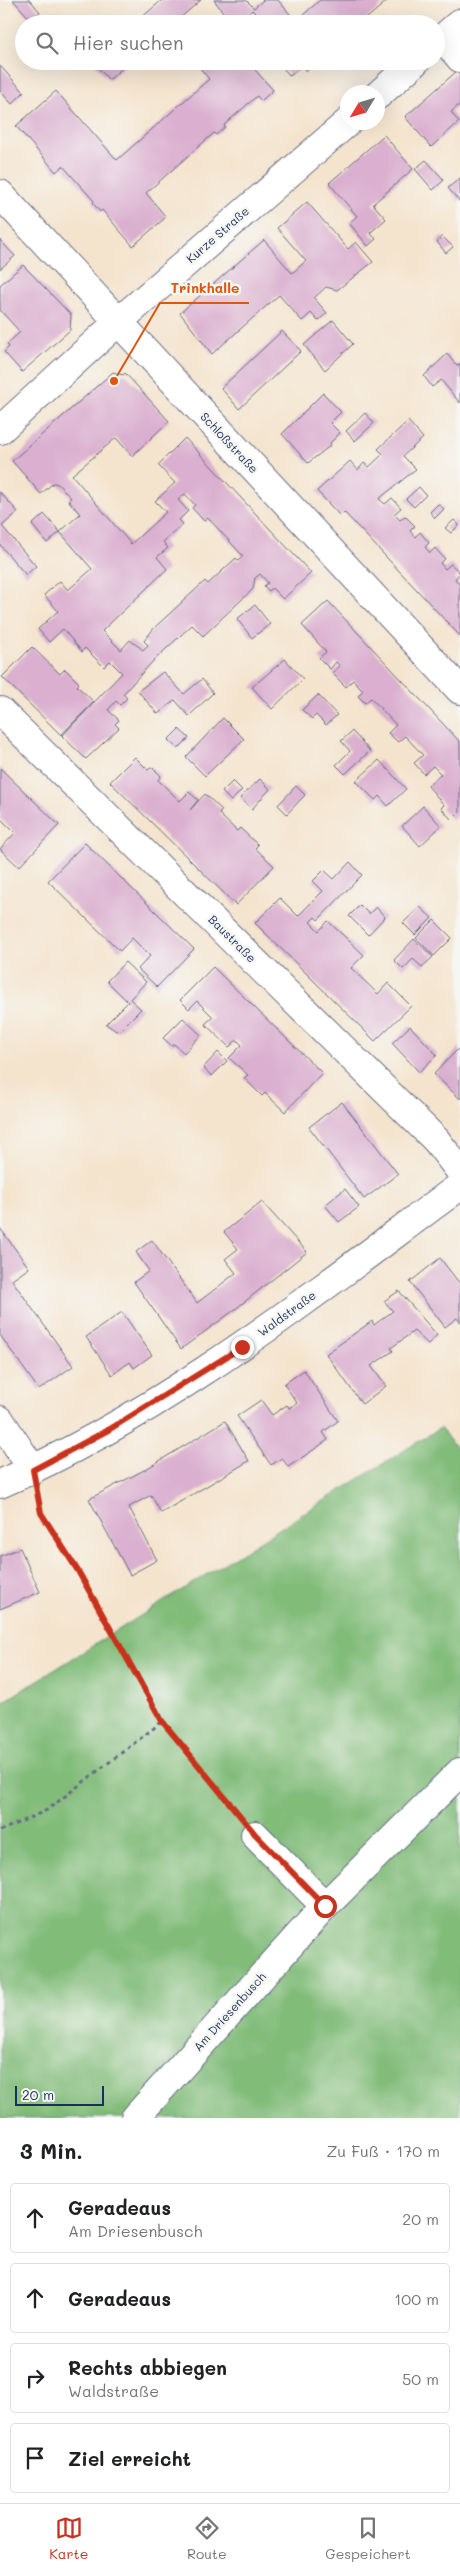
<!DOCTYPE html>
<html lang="de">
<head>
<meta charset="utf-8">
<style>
  body { margin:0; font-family:Mali,sans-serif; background:#f2f2f2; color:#202124 }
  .compass { position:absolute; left:340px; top:85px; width:45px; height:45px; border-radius:50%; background:#fff; box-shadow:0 5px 20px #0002; rotate:232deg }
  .scale { position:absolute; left:15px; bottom:12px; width:89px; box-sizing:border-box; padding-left:5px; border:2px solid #1b2f5e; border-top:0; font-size:14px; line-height:18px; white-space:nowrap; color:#1b2f5e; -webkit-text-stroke:4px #f6f6f2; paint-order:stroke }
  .stop { position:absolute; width:15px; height:15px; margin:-11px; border:4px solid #c8321e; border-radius:50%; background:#fff }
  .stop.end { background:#c8321e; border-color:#fff; box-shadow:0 1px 5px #0008 }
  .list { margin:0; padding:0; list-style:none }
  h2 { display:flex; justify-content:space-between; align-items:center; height:65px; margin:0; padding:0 20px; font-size:21px }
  h2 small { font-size:16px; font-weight:400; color:#757577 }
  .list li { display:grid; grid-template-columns:32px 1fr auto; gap:15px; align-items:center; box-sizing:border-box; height:70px; margin:0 10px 10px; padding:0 10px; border:1px solid #e0e0e0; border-radius:5px }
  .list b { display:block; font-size:19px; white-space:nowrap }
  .list p { margin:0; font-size:16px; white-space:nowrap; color:#757577 }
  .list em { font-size:16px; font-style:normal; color:#757577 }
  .icon { flex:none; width:28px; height:28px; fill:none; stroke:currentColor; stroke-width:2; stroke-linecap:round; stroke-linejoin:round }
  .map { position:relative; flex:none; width:460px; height:2118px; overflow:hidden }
  .search { position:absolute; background:#fff; box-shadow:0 5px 20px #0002; left:15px; right:15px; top:15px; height:55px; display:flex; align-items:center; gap:12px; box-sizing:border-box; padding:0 18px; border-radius:28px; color:#757577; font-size:19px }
  .sheet { height:385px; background:#fff }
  nav { display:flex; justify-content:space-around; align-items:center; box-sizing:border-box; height:70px; border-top:1px solid #e0e0e0; background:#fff; font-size:14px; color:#757577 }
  nav a { display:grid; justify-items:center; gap:2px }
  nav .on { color:#c8321e }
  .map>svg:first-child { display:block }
</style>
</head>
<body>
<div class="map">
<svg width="460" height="2118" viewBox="0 0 460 2118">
  <rect width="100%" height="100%" fill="#f6f6f2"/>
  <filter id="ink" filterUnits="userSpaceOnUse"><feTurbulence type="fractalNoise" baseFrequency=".02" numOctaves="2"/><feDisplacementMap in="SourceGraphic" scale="10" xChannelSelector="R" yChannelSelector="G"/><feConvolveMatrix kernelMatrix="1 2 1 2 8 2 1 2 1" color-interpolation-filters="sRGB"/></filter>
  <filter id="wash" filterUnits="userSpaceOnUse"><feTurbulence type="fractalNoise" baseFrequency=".0096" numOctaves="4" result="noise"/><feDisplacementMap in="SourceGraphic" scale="20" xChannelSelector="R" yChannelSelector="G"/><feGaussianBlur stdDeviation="1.12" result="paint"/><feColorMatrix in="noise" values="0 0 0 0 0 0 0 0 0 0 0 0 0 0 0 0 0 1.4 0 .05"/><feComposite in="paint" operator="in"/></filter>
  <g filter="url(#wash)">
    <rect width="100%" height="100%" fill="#f4e4ce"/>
    <path fill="#81bc79" stroke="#4e766c" d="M440,1428L460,1453V2118H0V1704Z"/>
    <g id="blocks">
      <path fill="#daafcf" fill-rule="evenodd" d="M13,0H30L40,12L31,20Z
        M162,0H201L173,24H134Z
        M214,0H246L254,8L263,0H278L296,21L320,0H388L360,24H265L252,10L236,24H232Z
        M92,61H130L109,80Z
        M194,61H247L273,90L261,101L257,96L224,125L225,127L216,135L214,133L146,193L166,217L133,246L102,210L100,212L93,203L94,201L63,166L56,172L16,126L56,91L117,160L209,79Z
        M277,61H317L306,71L301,66L290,76Z
        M0,66L24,92L12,104L0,91Z
        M457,71L460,75V104L451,112L459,122L431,147L405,117Z
        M384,135L413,169L373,204L386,219L370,233L376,239L368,246L349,223L357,216L329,183Z
        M426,160L444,180L433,190L415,169Z
        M460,178V202L448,188Z
        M307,202L348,249L356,242L373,262L337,290L326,287L314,298L327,313L318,321L311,313L302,321L279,295L212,354L180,313L264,240L292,273L306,261L277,228Z
        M442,236L453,247L446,253L437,242Z
        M0,240L15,256L0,269Z
        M23,265L71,315L70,330L22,372L4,352L9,347L7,344L20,332L0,310V285Z
        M333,320L353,344L325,370L304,345Z
        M282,331L301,351L239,409L221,388Z
        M447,354L457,366L460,364V403L441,380L432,387L424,376Z
        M113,372L123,375L125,373L169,421L132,456L116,438L72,475L131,544L166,512L155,501L175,483L158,465L185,438L311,573L283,599L272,588L269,591L264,586L268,583L260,574L255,578L253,589L203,636L192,625L153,661L123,694L127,698L120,705L116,701L108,710L119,720L115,724L119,728L86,759L62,736L122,673L110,661L104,667L85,648L82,652L63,629L49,642L38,629L58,611L44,595L60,581L68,590L92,569L60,532L47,543L32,525L44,514L60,532L80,514L68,500L71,498L58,484L53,483L41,494L12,461ZM185,494L195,505L192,508L204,521L208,518L243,556L238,561L236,558L208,584L205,581L154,628L144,641L148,645L143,650L130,640L121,650L102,631L167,569L157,557L168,548L163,542L183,524L179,520L188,511L178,500Z
        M323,393L341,412L330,423L340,433L330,443L331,445L308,463L282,434Z
        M365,413L374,423L355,441L346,431Z
        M408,421L423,438L403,456L416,469L379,499L385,504L392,498L401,508L394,514L400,520L405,516L415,526L410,531L415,537L420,532L429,543L425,547L430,553L435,548L445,559L440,563L445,569L451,564L460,573L455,579L460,585V636L344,512L340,516L317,491L350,461L358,470L364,463L369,467L383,454L378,449Z
        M419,487L426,495L414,507L406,499Z
        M0,492L18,512L2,526L36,566L26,575L0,545Z
        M438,504L444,509L435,518L430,512Z
        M454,520L459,525L451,533L445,528Z
        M328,601L460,742V812L452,820L441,808L444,805L428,786L441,774L433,766L424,774L414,763L423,755L405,736L398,742L388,733L396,725L371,698L365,703L358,696L363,690L353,680L346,687L332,673L340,666L336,662L330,669L319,658L326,652L302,625Z
        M255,605L270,624L252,638L237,619Z
        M32,647L60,674L65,669L79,683L77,686L94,702L61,735L2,677Z
        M285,659L303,679L272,709L252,687Z
        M163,672L184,694L202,679L213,693L189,716L175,700L158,714L138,691Z
        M318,695L337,715L326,725L316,715L312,719L302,710Z
        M223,718L244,739L205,776L186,757Z
        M179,729L189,738L178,749L168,740Z
        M352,731L370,751L345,774L336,765L350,751L341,741Z
        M135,757L148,770L152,767L161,776L158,780L180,801L189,792L198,800L190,810L205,794L222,810L219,814L237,831L240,828L258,845L255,848L274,866L236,905L110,782Z
        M379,760L406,789L388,806L379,796L375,800L356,781Z
        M0,768L59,825L19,867L0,849L15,833L0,818Z
        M260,779L270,789L252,809L240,798Z
        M233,781L242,790L231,801L222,792Z
        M296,786L305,795L287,814L278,805Z
        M423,806L441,826L420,846L402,826Z
        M85,843L194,949L157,987L138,969L150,956L132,938L120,951L48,881Z
        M350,862L362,875L318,920L315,917L310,922L319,931L328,921L364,955L351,968L378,994L388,983L411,1006L375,1041L255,923L280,898L298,916L323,891L313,881L324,870L334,879Z
        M360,905L369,914L376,907L385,917L368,935L349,916Z
        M420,907L432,918L415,935L403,923Z
        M434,920L452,938L434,956L416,938Z
        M414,939L433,957L422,967L413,959L403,969L394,960Z
        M125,962L146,982L130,999L141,1009L120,1030L116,1031L106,1024L128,1002L107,981Z
        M213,967L322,1073L285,1112L265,1093L262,1096L244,1078L248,1075L229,1058L242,1045L237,1040L229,1047L205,1024L213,1017L197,1001L189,1009L180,1000Z
        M183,1018L201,1035L184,1053L174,1044L172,1046L163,1038Z
        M410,1026L437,1055L419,1072L392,1043Z
        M460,1047V1099L434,1074Z
        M218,1052L227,1061L212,1076L203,1068Z
        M342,1102L398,1174L364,1199L309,1127Z
        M345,1189L359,1207L339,1222L325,1205Z
        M262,1202L307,1252L233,1311L181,1349L134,1282L149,1271L136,1252L152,1240L197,1303L236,1273L225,1259L238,1249L224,1232Z
        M0,1228L29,1268L12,1280L73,1366L39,1390L0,1335Z
        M440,1258L460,1284V1322L457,1318L445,1327L410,1282Z
        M399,1291L437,1335L428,1344L414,1331L391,1348L393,1351L371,1366L386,1386L362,1404L326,1354L372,1321L374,1325L393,1311L384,1301Z
        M122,1312L152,1355L134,1368L130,1362L112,1375L86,1337Z
        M304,1370L338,1421L323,1432L328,1440L288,1467L282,1458L271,1465L237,1416L261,1400L272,1415L287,1405L289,1408L297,1403L284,1384Z
        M225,1421L249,1461L161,1513L151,1495L129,1507L157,1560L130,1575L89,1499L146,1469Z
        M20,1548L40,1592L0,1609V1556Z"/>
    </g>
  </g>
  <g filter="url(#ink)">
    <use href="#blocks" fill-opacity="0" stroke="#676e85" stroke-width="1"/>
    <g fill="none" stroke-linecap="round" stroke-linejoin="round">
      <g stroke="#676e85" stroke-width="30">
        <path id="minor" d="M443,38L460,58
          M436,44L460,23
          M378,95L416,61
          M0,194L460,690
          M0,430L118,322L348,122
          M0,711L436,1140L460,1171
          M0,1420L33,1470
          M0,1484C168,1411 313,1294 460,1186
          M255,1835L325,1906
          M135,2118L325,1906L460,1772"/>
      </g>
      <path stroke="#676e85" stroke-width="3" stroke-dasharray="4 4" stroke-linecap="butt" d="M38,1499L41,1513L78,1571L163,1721L237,1813
        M0,1831L47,1810L163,1721"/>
      <use href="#minor" stroke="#fff" stroke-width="28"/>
    </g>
  </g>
  <g fill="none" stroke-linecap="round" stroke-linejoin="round" filter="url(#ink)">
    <path stroke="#c8321e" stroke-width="6" d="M242,1347L110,1429L33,1470L41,1513L78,1571L162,1721L255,1834L325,1906"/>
  </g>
  <g text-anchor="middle" stroke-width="5" stroke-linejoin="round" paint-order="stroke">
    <g font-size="12" fill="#1b2f5e" stroke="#f6f6f2">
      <text transform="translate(218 235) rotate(-41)" y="4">Kurze Straße</text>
      <text transform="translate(229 443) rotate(47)" y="4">Schloßstraße</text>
      <text transform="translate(232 939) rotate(45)" y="4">Baustraße</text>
      <text transform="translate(287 1314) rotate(-36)" y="4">Waldstraße</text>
      <text transform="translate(230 2012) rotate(-48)" y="4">Am Driesenbusch</text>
    </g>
  </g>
  <path fill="none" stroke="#de5710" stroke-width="2" d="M114 381L160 303H249"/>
  <circle fill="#de5710" stroke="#f6f6f2" stroke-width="2" cx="114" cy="381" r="5"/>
  <g font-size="14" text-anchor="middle" font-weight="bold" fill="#de5710" stroke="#f6f6f2" stroke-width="5" stroke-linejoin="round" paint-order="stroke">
    <text x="205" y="293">Trinkhalle</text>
  </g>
</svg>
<svg class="compass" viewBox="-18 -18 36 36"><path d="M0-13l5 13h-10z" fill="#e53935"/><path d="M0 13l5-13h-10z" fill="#757577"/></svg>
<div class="scale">20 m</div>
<div class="stop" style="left:325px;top:1906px"></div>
<div class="stop end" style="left:242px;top:1347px"></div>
<div class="search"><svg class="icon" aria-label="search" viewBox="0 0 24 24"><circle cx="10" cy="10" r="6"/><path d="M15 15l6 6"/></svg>Hier suchen</div>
</div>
<section class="sheet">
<h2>3 Min.<small>Zu Fuß · 170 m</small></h2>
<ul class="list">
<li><svg class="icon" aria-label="ahead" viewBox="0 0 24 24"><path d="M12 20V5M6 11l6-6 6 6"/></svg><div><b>Geradeaus</b><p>Am Driesenbusch</p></div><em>20 m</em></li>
<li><svg class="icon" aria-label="ahead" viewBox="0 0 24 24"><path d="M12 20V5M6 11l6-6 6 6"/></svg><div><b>Geradeaus</b></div><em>100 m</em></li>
<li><svg class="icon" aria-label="right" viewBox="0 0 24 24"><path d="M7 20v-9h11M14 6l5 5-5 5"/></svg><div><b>Rechts abbiegen</b><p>Waldstraße</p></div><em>50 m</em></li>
<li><svg class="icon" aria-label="arrive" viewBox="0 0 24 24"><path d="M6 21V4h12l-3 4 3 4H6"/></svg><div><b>Ziel erreicht</b></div></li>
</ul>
</section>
<nav>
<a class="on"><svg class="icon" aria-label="map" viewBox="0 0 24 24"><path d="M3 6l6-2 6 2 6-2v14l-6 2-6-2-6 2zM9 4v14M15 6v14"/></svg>Karte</a>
<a><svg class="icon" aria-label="directions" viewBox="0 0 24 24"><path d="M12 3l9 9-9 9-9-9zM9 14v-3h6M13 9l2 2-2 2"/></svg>Route</a>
<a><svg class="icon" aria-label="saved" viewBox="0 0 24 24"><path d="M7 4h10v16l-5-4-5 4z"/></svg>Gespeichert</a>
</nav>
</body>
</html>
